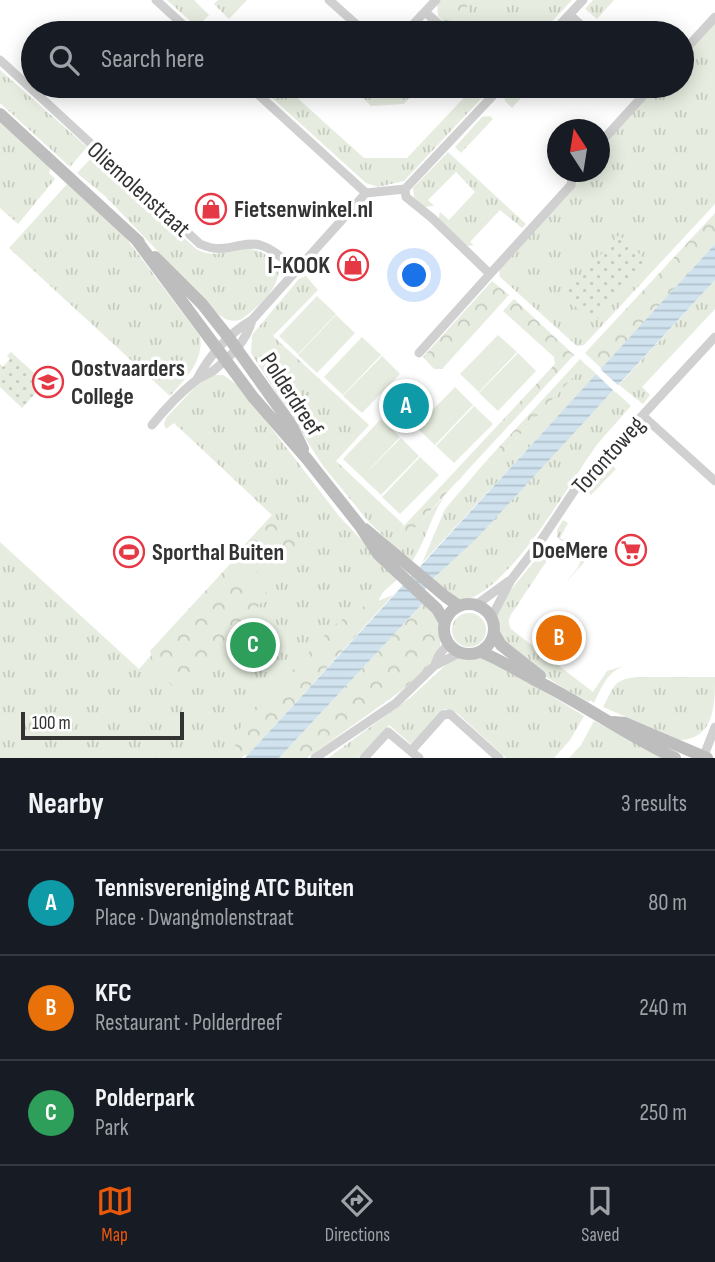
<!DOCTYPE html>
<html lang="en">
<head>
<meta charset="utf-8">
<style>
  body { margin:0; font-family:"Sofia Sans Condensed",sans-serif; background:#242831; color:#f1f3f6 }
  .compass { position:absolute; left:547px; top:119px; width:63px; height:63px; border-radius:50%; background:#171b24; box-shadow:0 4px 18px #0003; rotate:348deg }
  .scale { position:absolute; left:21px; bottom:18px; width:163px; box-sizing:border-box; padding-left:7px; border:4px solid #333; border-top:0; font-size:19px; line-height:24px; white-space:nowrap; color:#333; -webkit-text-stroke:5px #fff; paint-order:stroke }
  .you { position:absolute; left:415px; top:276px; width:24px; height:24px; margin:-18px; border:5px solid #fff; border-radius:50%; background:#1a73e8; box-shadow:0 0 0 10px #1a73e833 }
  .badge { display:grid; place-items:center; width:46px; height:46px; border-radius:50%; background:#ea580c; color:#fff; font-size:23px; font-weight:700 }
  .pin { position:absolute; translate:-50% -50%; border:4px solid #fff; box-shadow:0 2px 7px #0006 }
  .list { margin:0; padding:0; list-style:none }
  h2 { display:flex; justify-content:space-between; align-items:center; height:91px; margin:0; padding:0 28px; font-size:30px }
  h2 small { font-size:23px; font-weight:400; color:#9ea1a6 }
  .list li { display:grid; grid-template-columns:46px 1fr auto; gap:21px; align-items:center; box-sizing:border-box; height:105px; padding:0 28px; border-top:2px solid #363941 }
  .list b { display:block; font-size:26px; white-space:nowrap }
  .list p { margin:0; font-size:23px; white-space:nowrap; color:#9ea1a6 }
  .list em { font-size:23px; font-style:normal; color:#9ea1a6 }
  .icon { flex:none; width:38px; height:38px; fill:none; stroke:currentColor; stroke-width:2; stroke-linecap:round; stroke-linejoin:round }
  .map { position:relative; flex:none; width:715px; height:758px; overflow:hidden }
  .search { position:absolute; background:#171b24; box-shadow:0 4px 18px #0003; left:21px; right:21px; top:21px; height:77px; display:flex; align-items:center; gap:18px; box-sizing:border-box; padding:0 24px; border-radius:38px; color:#9ea1a6; font-size:26px }
  .sheet { height:406px; background:#171b24 }
  nav { display:flex; justify-content:space-around; align-items:center; box-sizing:border-box; height:98px; border-top:2px solid #363941; background:#171b24; font-size:19px; color:#9ea1a6 }
  nav a { display:grid; justify-items:center; gap:4px }
  nav .on { color:#ea580c }
  .map>svg:first-child { display:block }
</style>
</head>
<body>
<div class="map">
<svg width="715" height="758" viewBox="0 0 715 758">
  <defs>
    <pattern id="grass-tufts" width="24" height="20" patternUnits="userSpaceOnUse" patternTransform="scale(1.75)"><rect width="24" height="20" fill="#e6ecdf"/><path d="M3 7l-1-3M5 7V3M7 7l1-3M15 17l-1-3M17 17v-4M19 17l1-3" fill="none" stroke="#c6cbc0"/></pattern>
    <pattern id="forest-crowns" width="20" height="18" patternUnits="userSpaceOnUse" patternTransform="scale(1.75)"><rect width="20" height="18" fill="#e6ecdf"/><path d="M2 6a3 3 0 1 1 6 0M12 15a3 3 0 1 1 6 0" fill="none" stroke="#c6cbc0"/></pattern>
    <pattern id="garden-dots" width="8" height="8" patternUnits="userSpaceOnUse" patternTransform="scale(1.75)"><rect width="8" height="8" fill="#e6ecdf"/><path d="M2 2h.1M6 6h.1" fill="none" stroke="#c6cbc0" stroke-width="1.8" stroke-linecap="round"/></pattern>
    <pattern id="water-rules" width="6" height="5" patternUnits="userSpaceOnUse" patternTransform="scale(1.75)"><rect width="6" height="5" fill="#cfe2ee"/><path d="M0 2.5h6" fill="none" stroke="#b2c2cd"/></pattern>
  </defs>
  <rect width="100%" height="100%" fill="#fff"/>
  <path fill="url(#grass-tufts)" d="M167,0H194L209,15L197,27Z
    M218,0H247L229,19L214,4Z
    M473,0H572L541,33H490L468,14L467,6Z
    M593,0H614L597,19L585,9Z
    M715,22V204L584,345L577,346L500,277L499,269L579,180L581,172H600V148L656,86H682V58Z
    M0,70L87,147L70,167L0,103Z
    M259,86H284L364,158H407L475,86H493L404,181L378,187L366,183Z
    M370,86H406L414,92L404,104L371,106L361,96Z
    M513,86H532L512,108L505,101L504,95Z
    M490,116L493,119L461,153L455,147L482,117Z
    M0,120L51,167L49,173L55,179L18,224L0,208Z
    M448,152L526,224L522,228L500,210L470,242L474,245L466,246L438,220L440,212L449,220L475,192L456,172L428,200L434,206L424,207L414,197L413,188Z
    M95,154L196,249C227,266 248,229 279,267C280,288 258,307 242,319C232,323 226,320 218,314L105,196L77,173Z
    M68,183L126,238L200,336C204,361 186,378 170,396L9,248Z
    M306,276L318,290L273,336L369,425L336,461L404,525L400,530L406,536L445,496C430,516 426,542 411,563L369,522L323,466L251,353L252,335L299,279Z
    M715,280V309L642,387L650,395L643,404L619,385Z
    M585,364L597,374L422,563L445,509L487,460L493,464Z
    M215,375H223L239,386L339,516L398,579L383,592L370,617L242,758H0V542L139,669L274,517L174,423L166,429L164,424L166,418L198,384Z
    M614,390L631,406C620,419 607,432 596,446C568,485 508,594 461,601L432,581Z
    M604,458L616,469L591,495L583,486Z
    M563,520L568,523L560,538L572,544L588,558L568,580C570,576 575,572 578,567C586,553 565,545 557,537V530Z
    M549,551L552,553L512,613C508,619 508,623 511,629L593,692L607,671L624,666C607,672 602,687 594,703L590,700L589,702C563,688 485,646 498,611C504,595 529,569 540,554Z
    M452 630a17 17 0 1 1 34 0a17 17 0 1 1-34 0Z
    M479,656L497,662L584,716L570,740L554,758H506L457,713L445,709L411,744L389,725L358,758H328L411,697L448,663L458,657Z
    M638,677H715C715,703 715,739 680,740L603,707C614,687 613,679 638,677Z
    M594,721L664,758H569L581,745Z"/>
  <path fill="url(#forest-crowns)" d="M439,0H473L467,6L468,14L490,33H456L438,16L437,2Z
    M715,213V244L602,369L585,353Z
    M492,281L509,295L442,369H434L423,357Z
    M514,299L574,355L406,537L400,530L555,364L554,357L503,311Z
    M580,359L585,364L493,464L487,460Z
    M272,515L303,547L274,587L236,554Z
    M231,563L269,595L176,690L155,668L150,651Z
    M393,595L247,756L229,740L332,627L355,610Z
    M423,603L439,620L440,628V647L426,669L401,691L307,758H279Z"/>
  <path fill="url(#garden-dots)" d="M619,235L649,263L593,323L563,295Z
    M11,352L45,383L22,408L0,387V364L3,367L10,359L7,356Z"/>
  <path fill="#e6ecdf" d="M317,296L336,314L298,354L279,336Z
    M336,315L355,333L317,373L298,355Z
    M498,335L517,352L479,392L460,374Z
    M362,337L381,355L343,395L324,377Z
    M518,353L536,371L498,411L479,393Z
    M382,356L400,374L362,413L343,396Z
    M455,387L473,405L435,445L416,427Z
    M474,406L493,424L454,463L436,446Z
    M381,419L400,437L362,477L343,459Z
    M401,438L419,456L381,495L362,477Z
    M420,457L439,475L400,514L382,497Z"/>
  <path fill="url(#water-rules)" d="M715,244V280L478,537L434,578L425,589L423,603L279,758H245Z"/>
  <path fill="#fff" d="M598,367L621,388L616,393L594,372Z"/>
  <g fill="none" stroke-linecap="round" stroke-linejoin="round">
    <path stroke="#d0d0d0" stroke-width="9" d="M156,0L192,33
      M329,0L366,33
      M425,12L449,33
      M570,15L590,33
      M405,33L436,0
      M552,33L583,0
      M682,53L715,17
      M0,60L200,244C227,256 239,240 260,245C274,249 286,262 297,271
      M249,86L366,193
      M600,143L652,86
      M405,189L406,197L432,218L490,274L571,185L573,172
      M366,193L405,189L502,86
      M419,353L490,274
      M197,379C209,356 229,333 252,320L366,193
      M643,416L715,481
      M152,425C165,409 178,395 194,382C200,377 207,375 213,371C231,356 246,342 252,320
      M476,605L509,581
      M491,618L511,580L538,545L578,485L715,337
      M434,666L439,655L448,644
      M411,751L443,715L450,714L499,758
      M315,758L396,703L434,666L459,653
      M364,758L388,732L419,758
      M703,758L715,727"/>
    <path stroke="#bdbdbd" stroke-width="12" d="M0,114L139,242
      M135,238L253,397L307,459L360,526L378,554L437,609L444,621
      M155,257L202,304L229,338L292,426L303,449
      M365,529L446,597L459,606
      M444 629a25 25 0 1 1 50 0a25 25 0 1 1-50 0Z
      M494,633L501,645L540,676
      M481,652C499,659 516,670 533,679C582,703 626,735 675,758
      M613,722L625,723L707,758"/>
  </g>
  <defs>
    <g id="shop-ring" transform="scale(1.575)"><circle r="9.5" fill="#fff" stroke="#e63946" stroke-width="1.5"/><path d="M-5-2.5h2.3a2.7 3.5 0 0 1 5.4 0H5L5.5 6h-11ZM-1.5-2.5h3a1.5 2.3 0 0 0-3 0Z" fill="#e63946"/></g>
    <g id="school-ring" transform="scale(1.575)"><circle r="9.5" fill="#fff" stroke="#e63946" stroke-width="1.5"/><path d="M0-5L7-2L0 1L-7-2ZM-4 1L0 2.5L4 1V4Q0 6-4 4Z" fill="#e63946"/></g>
    <g id="supermarket-ring" transform="scale(1.575)"><circle r="9.5" fill="#fff" stroke="#e63946" stroke-width="1.5"/><path d="M-6-5.5h2.5l.6 2H6L4.5 2H-2.5L-4.4-4H-6ZM-1.5 3.2a1.3 1.3 0 1 0 .1 0ZM3 3.2a1.3 1.3 0 1 0 .1 0Z" fill="#e63946"/></g>
    <g id="stadium-ring" transform="scale(1.575)"><circle r="9.5" fill="#fff" stroke="#e63946" stroke-width="1.5"/><path d="M0-5a6.5 5 0 1 0 0 10a6.5 5 0 1 0 0-10ZM-3.5-1.8h7v3.6h-7Z" fill="#e63946"/></g>
  </defs>
  <g fill-rule="evenodd">
    <use href="#shop-ring" x="211" y="209"/>
    <use href="#shop-ring" x="353" y="265"/>
    <use href="#school-ring" x="48" y="382"/>
    <use href="#supermarket-ring" x="631" y="550"/>
    <use href="#stadium-ring" x="129" y="552"/>
  </g>
  <g text-anchor="middle" stroke-width="7" stroke-linejoin="round" paint-order="stroke">
    <g font-size="24" fill="#333" stroke="#fff">
      <text transform="translate(139 189) rotate(42)" y="8">Oliemolenstraat</text>
      <text transform="translate(292 394) rotate(57)" y="8">Polderdreef</text>
      <text transform="translate(608 455) rotate(-48)" y="8">Torontoweg</text>
    </g>
    <g font-size="24" font-weight="bold" fill="#333" stroke="#fff" text-anchor="start">
      <text x="234" y="217">Fietsenwinkel.nl</text>
      <text x="330" y="273" text-anchor="end">I-KOOK</text>
      <text x="71" y="376">Oostvaarders<tspan x="71" dy="28">College</tspan></text>
      <text x="608" y="558" text-anchor="end">DoeMere</text>
      <text x="152" y="560">Sporthal Buiten</text>
    </g>
  </g>
</svg>
<svg class="compass" viewBox="-18 -18 36 36"><path d="M0-13l5 13h-10z" fill="#e53935"/><path d="M0 13l5-13h-10z" fill="#9ea1a6"/></svg>
<div class="scale">100 m</div>
<div class="you"></div>
<div class="pin badge" style="left:406px;top:406px;background:#0f9aa8">A</div>
<div class="pin badge" style="left:559px;top:638px;background:#e8710a">B</div>
<div class="pin badge" style="left:253px;top:645px;background:#2e9e5b">C</div>
<div class="search"><svg class="icon" aria-label="search" viewBox="0 0 24 24"><circle cx="10" cy="10" r="6"/><path d="M15 15l6 6"/></svg>Search here</div>
</div>
<section class="sheet">
<h2>Nearby<small>3 results</small></h2>
<ul class="list">
<li><span class="badge" style="background:#0f9aa8">A</span><div><b>Tennisvereniging ATC Buiten</b><p>Place · Dwangmolenstraat</p></div><em>80 m</em></li>
<li><span class="badge" style="background:#e8710a">B</span><div><b>KFC</b><p>Restaurant · Polderdreef</p></div><em>240 m</em></li>
<li><span class="badge" style="background:#2e9e5b">C</span><div><b>Polderpark</b><p>Park</p></div><em>250 m</em></li>
</ul>
</section>
<nav>
<a class="on"><svg class="icon" aria-label="map" viewBox="0 0 24 24"><path d="M3 6l6-2 6 2 6-2v14l-6 2-6-2-6 2zM9 4v14M15 6v14"/></svg>Map</a>
<a><svg class="icon" aria-label="directions" viewBox="0 0 24 24"><path d="M12 3l9 9-9 9-9-9zM9 14v-3h6M13 9l2 2-2 2"/></svg>Directions</a>
<a><svg class="icon" aria-label="saved" viewBox="0 0 24 24"><path d="M7 4h10v16l-5-4-5 4z"/></svg>Saved</a>
</nav>
</body>
</html>
